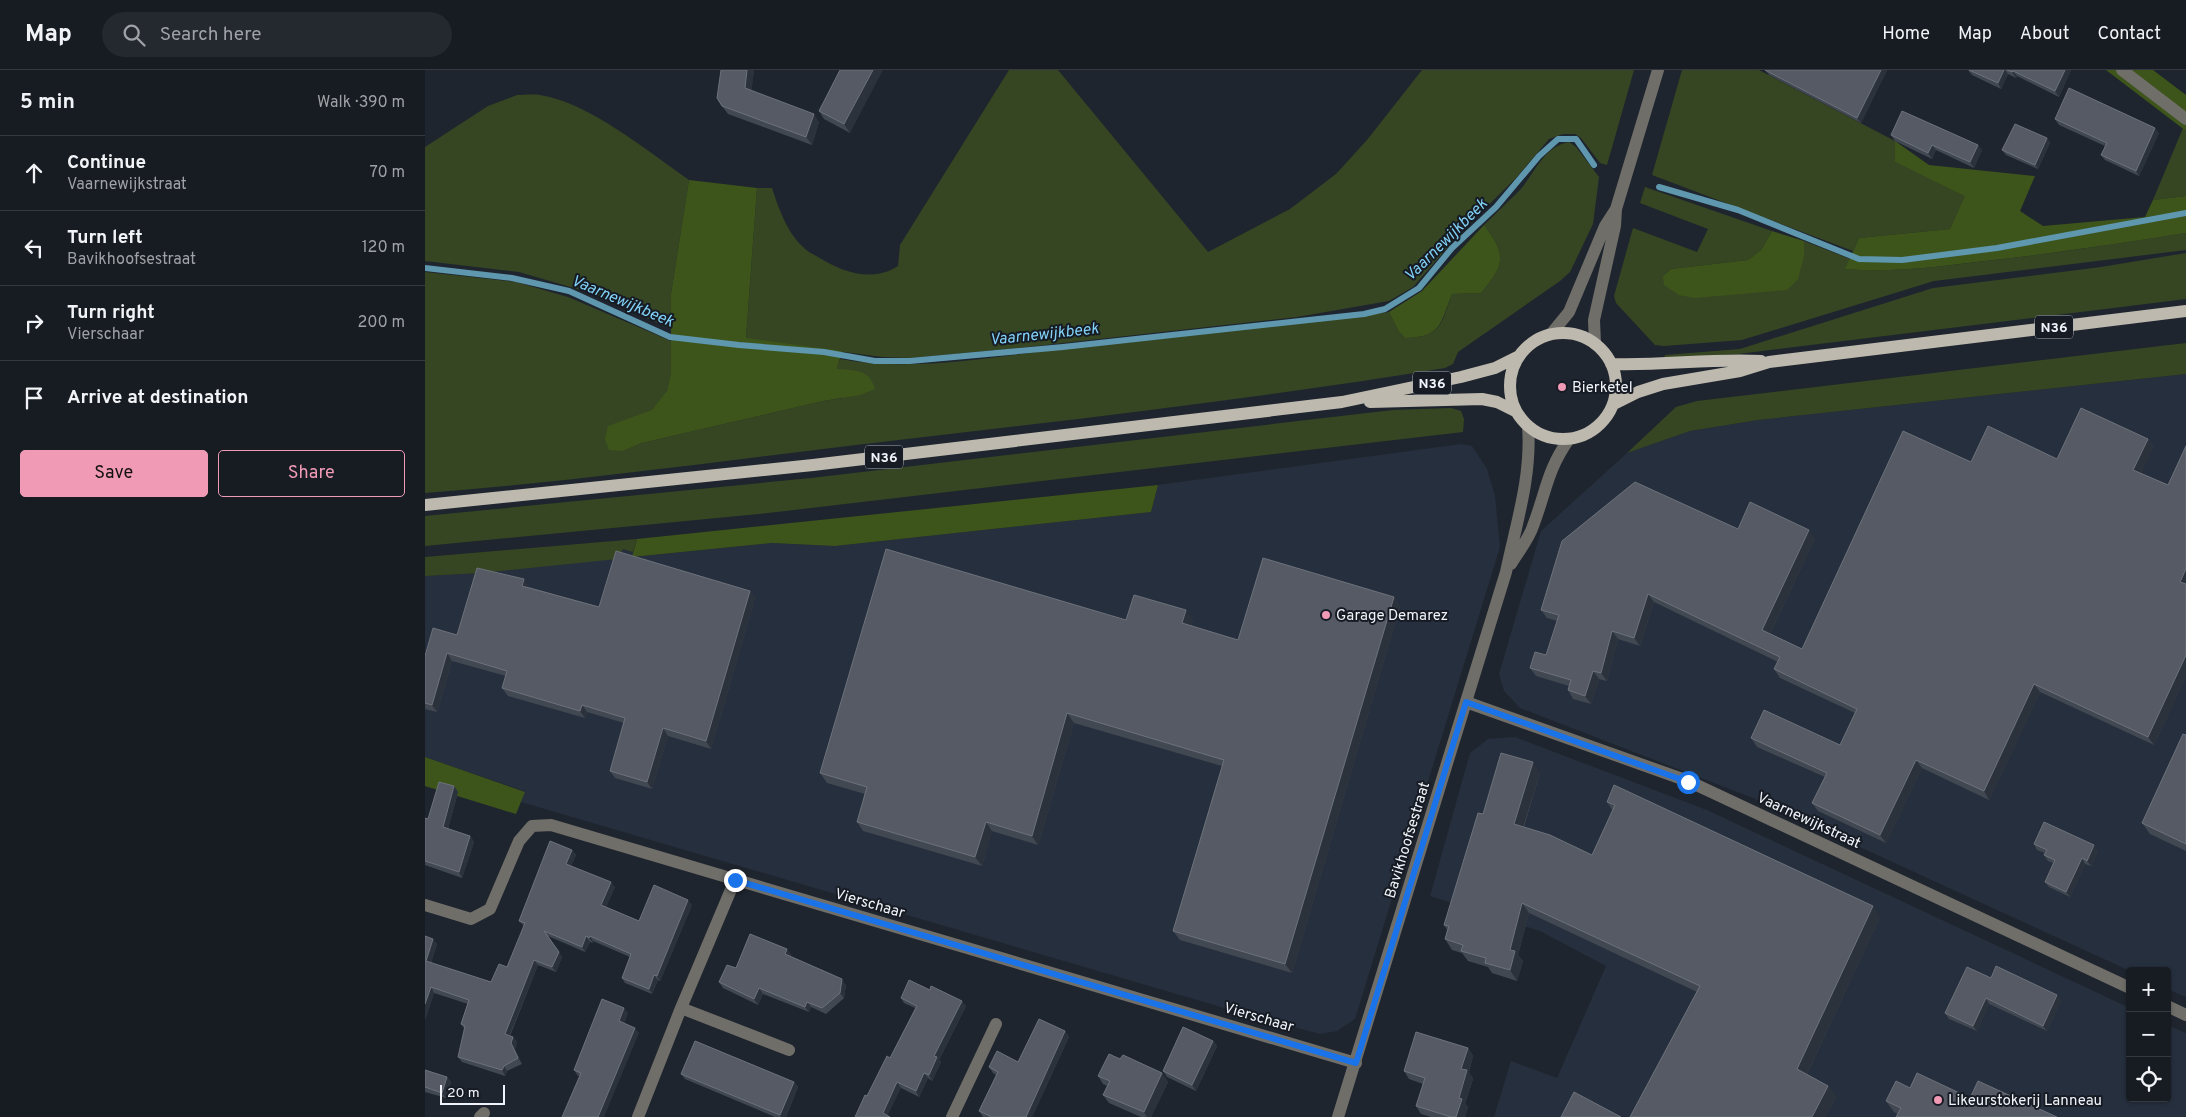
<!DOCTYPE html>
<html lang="en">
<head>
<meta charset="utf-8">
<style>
  body { margin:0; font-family:Overpass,sans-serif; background:#24292f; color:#f1f3f6 }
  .controls { position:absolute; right:15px; bottom:15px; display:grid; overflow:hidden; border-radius:5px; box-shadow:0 1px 4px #0004 }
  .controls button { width:45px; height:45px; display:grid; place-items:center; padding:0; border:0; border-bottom:1px solid #363a40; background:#171c22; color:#f1f3f6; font:25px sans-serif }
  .scale { position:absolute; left:15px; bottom:12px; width:65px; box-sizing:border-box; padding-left:5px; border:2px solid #f0f4fa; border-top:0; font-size:14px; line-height:18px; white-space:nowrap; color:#f0f4fa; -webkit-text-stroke:4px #161b24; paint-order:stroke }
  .stop { position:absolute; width:15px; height:15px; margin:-11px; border:4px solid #1a73e8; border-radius:50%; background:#fff }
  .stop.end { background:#1a73e8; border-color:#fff; box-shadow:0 1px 5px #0008 }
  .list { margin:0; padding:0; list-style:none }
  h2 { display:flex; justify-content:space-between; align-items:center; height:65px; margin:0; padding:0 20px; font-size:21px }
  h2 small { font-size:16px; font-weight:400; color:#9ea1a5 }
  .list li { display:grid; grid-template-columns:32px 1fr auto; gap:15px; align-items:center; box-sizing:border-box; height:75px; padding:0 20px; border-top:1px solid #363a40 }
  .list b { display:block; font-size:19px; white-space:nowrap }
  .list p { margin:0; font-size:16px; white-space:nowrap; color:#9ea1a5 }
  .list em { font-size:16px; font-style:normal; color:#9ea1a5 }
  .actions { display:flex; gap:10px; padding:15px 20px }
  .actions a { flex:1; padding:11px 0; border:1px solid #f09ab6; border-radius:5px; text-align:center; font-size:18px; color:#f09ab6 }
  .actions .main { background:#f09ab6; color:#111 }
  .icon { flex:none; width:28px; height:28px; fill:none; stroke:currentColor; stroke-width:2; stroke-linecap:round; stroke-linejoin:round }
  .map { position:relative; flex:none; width:1761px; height:1047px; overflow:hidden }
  header { display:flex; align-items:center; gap:30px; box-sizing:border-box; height:70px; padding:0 25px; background:#171c22; border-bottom:1px solid #363a40 }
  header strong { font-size:24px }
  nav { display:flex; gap:28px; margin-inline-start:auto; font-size:18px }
  .search { width:350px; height:45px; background:#24292f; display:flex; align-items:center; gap:12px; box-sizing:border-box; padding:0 18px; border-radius:28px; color:#9ea1a5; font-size:19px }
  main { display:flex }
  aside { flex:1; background:#171c22 }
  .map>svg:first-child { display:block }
</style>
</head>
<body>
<header>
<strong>Map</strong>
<div class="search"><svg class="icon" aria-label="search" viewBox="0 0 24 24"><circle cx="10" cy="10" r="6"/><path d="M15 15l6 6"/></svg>Search here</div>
<nav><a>Home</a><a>Map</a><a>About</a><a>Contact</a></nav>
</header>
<main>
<aside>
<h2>5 min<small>Walk · 390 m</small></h2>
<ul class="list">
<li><svg class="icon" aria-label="ahead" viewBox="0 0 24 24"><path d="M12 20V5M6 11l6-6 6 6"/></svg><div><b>Continue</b><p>Vaarnewijkstraat</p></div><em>70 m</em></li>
<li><svg class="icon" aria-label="left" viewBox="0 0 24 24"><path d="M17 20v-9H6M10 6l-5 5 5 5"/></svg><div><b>Turn left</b><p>Bavikhoofsestraat</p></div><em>120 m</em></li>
<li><svg class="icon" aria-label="right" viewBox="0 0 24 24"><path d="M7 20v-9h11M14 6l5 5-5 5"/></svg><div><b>Turn right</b><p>Vierschaar</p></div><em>200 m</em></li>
<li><svg class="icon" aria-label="arrive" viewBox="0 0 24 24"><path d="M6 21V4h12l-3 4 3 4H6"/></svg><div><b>Arrive at destination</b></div></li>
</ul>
<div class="actions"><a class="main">Save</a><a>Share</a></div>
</aside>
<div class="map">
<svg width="1761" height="1047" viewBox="0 0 1761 1047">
  <rect width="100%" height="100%" fill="#1f252e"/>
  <path fill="#262f3d" d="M1761,304V927L1742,919V901H1705L1328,728L1095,638L1079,621L1074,604L1116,461L1202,383L1265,361L1333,350Z
    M1036,374L1047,376L1062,399L1070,426L1075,477L930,949L912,961L895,964L813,942L96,732L99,721L0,687V506L56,503L198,479L208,482V487L347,473L410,476L726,442L733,415Z
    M1090,667L1282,740L1705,938V1028H1742V955L1761,963V1047H1069L1086,991L1132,1008L1181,896L1115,861L1005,826L1045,683L1063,669Z"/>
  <path fill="#364622" d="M584,0H633L783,182L865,139L911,104L942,70L997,0H1209L1182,95L1175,93L1156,68L1150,64H1138L1124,69L1091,108L1037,161L988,217L964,231L872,247L593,278L486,288L457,287L321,269L332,118H347C353,137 362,162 377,176C381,181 388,184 393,187C417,202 447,213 473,196L475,175Z
    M1257,0H1334L1470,71V92L1541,125L1525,159L1434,168L1428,181L1227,105Z
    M92,25C99,25 108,24 115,25C165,33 222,81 264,110L246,224V259L166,223L94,202L0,191V77L63,36Z
    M1758,58L1761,61V126L1728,130Z
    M1144,72L1151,77L1174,107L1168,154L1145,202L1135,211L1033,282L1028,294L1020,298C825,330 628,352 431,375C288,392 144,412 0,423V202L91,212L143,227L246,271V302L242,322L198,381L217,373L398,331L418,328L412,299L415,289C486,302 559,288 630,280C741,268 853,256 964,242L974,262L980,268C1017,267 1016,254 1027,224L1056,223C1080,195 1082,185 1059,155C1071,143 1083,132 1095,120C1110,103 1119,76 1144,72Z
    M1220,117L1347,161L1336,180L1323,190L1246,199L1238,206L1379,186V171L1425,189L1421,199C1470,203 1520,196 1569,190C1633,183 1697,173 1761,163V180L1509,211L1317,270L1239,276L1230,275L1191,233L1189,226L1208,158L1272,182L1283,159L1215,133Z
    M1761,183V229L1313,284L1239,289L1240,285L1315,279L1508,218L1676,197Z
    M1761,273V304L1333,350L1265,361L1202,383L1251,337L1272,331Z
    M1026,338L1036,341L1039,349L1038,362L343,443L0,476V446L386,408L968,340Z
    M212,469L208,482L198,479L192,489L56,503L0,506V487Z"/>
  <path fill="#3d551b" d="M1681,0H1728L1761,25V61Z
    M1470,71L1504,95L1610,106L1595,141L1618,156L1720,147L1728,130L1761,126V163C1697,173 1633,183 1568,190C1519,196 1470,203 1420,199L1434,168L1525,159L1540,126L1470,92Z
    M264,110L332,118L321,268L417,281L412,299C430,301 444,298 450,319L435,325L398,331L217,373L198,381L184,380L180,369L183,356L227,340L242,321L246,302V224Z
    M1059,155C1082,185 1080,195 1056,223L1027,224C1015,254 1017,267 980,268L974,262L964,242L997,221Z
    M1347,161L1379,171V186L1373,209L1362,220L1270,228L1254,225L1239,215L1238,206L1246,199L1323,190L1336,180Z
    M733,415L726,442L410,476L347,473L207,487L212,469Z
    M0,687L100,722L91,744L0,716Z"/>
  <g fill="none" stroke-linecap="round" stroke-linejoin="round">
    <path stroke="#5f97af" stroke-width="6" d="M1234,117L1313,140L1434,189L1477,190L1572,178L1761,143
      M0,198L87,208L144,221L245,267L314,275L399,282L450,291H485L638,277L939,244L960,239L994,218L1027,178L1071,137L1114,86L1133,69H1151L1169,95"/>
    <path stroke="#706e69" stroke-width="12" d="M1697,0L1761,49
      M1041,632L1263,711L1705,918
      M0,835L46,849L65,839L94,771L107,756L126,755L931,993
      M1742,936L1761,945
      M256,938L364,980
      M55,1047L59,1043
      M213,1047L256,938L310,810
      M527,1047L571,954"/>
    <path stroke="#706e69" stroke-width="12" d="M1126,264L1144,242L1180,156L1191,139
      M1170,274L1169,250L1190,156L1191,139L1233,0
      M1086,494C1093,482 1104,469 1108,456C1121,422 1122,400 1144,369
      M913,1047L1081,502C1091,454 1107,406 1103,356"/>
    <path stroke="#bdb9ae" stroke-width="12" d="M1085 316a53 53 0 1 1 106 0a53 53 0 1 1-106 0Z
      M1186,294C1236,296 1287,288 1336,291
      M945,332L1057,329L1072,332L1090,341
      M1189,334L1213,322L1238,314L1315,301L1344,292L1761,241
      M0,435L388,395L917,332L1036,307L1070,298L1094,286"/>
  </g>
  <path fill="#424852" d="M329,0L326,20L394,52L387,75L303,44L297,36Z
    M415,0L425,63L399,49L394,41Z
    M1340,0H1462L1436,53L1344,5Z
    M1543,0H1646L1634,27L1592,6L1591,8L1583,4L1576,19L1547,5Z
    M1630,49L1734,63L1714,106L1680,90L1676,85L1680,76L1634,55Z
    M1466,65L1557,80L1549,98L1511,80L1507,89L1470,71Z
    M1622,68L1625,73L1613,99L1581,85L1577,80Z
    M1723,369L1728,377L1716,403L1743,415L1761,376V606L1729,675L1615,622L1564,730L1497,698L1461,773L1393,741L1387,733L1400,707L1332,677L1326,668L1415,675L1430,643L1355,608L1349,599L1353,592L1229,532L1215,576L1193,569L1182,611L1174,609L1166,634L1148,629L1143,620L1144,616L1111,606L1105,598L1121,585L1132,551L1122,548L1116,540L1313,459L1390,468L1345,564L1377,579L1546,392L1632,389Z
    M104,516V517L174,537L325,521L330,528L286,679L243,666L227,719L190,708L185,701L199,653L162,642L160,648L83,626L77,618L81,606L27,591L12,642L0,639V586Z
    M969,527L975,536L867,903L755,870L748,861L797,696L649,653L613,775L567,761L557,796L438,761L432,752L440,724L402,713L395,703L701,550H768L766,556L813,570Z
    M1761,665V781L1725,764L1717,753Z
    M1115,703L1099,757L1167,785L1188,741L1182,732L1455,847L1382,1004L1403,1016L1411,1027L1400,1047H1205L1272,922L1104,843L1093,885L1098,891L1092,911L1067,903L1063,897L1043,891L1037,883L1027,880L1020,869L1022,860L1019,855Z
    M29,716L33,722L23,759L45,766L49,772L37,808L0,795V748L3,749Z
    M1609,774L1673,781L1666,796L1660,794L1645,827L1624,817L1620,812L1628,793L1623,791L1619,785L1620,783L1612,780Z
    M147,780L151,785L146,796L190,817L181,837L214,851L267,835L235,911L233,910L227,924L200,913L197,908L205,887L168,871V873L165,872L160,882L123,866L137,887L131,902L113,895L85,966L88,967L92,972L90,979L97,994L82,1001L80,1006L37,992L33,987L40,960L36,954L43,934L9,923L0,950V866L12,874L6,893L66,912L82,897L99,856L94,851Z
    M362,879L366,885L365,887L421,915L419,928L401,944L386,937L384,942L338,924L333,935L298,918L294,912L311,898Z
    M1566,908L1636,930L1622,961L1564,934L1552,961L1524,949L1520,943Z
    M505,920L541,936L514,990L516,992L507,1011L503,1008L494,1027L476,1018L430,1047L465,988L490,938L479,933L476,928Z
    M203,943L199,953L214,963L154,1006H153L149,1000Z
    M640,961L644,967L607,1047H558L554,1041L571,1005L568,1003L564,997L593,992Z
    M788,971L792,976L771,1021L742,1007L738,1001Z
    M1043,978L1048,986L1044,1002L1048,1009L1040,1034L1043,1037L1040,1047H1006L996,1044L991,1036L998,1014L984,1009L979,1001Z
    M695,989L737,1003L743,1012L726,1047H716L684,1033L678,1025L682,1016L678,1014L673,1006Z
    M0,1000L22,1007L26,1012L21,1028L0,1022Z
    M256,1004L369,1012L373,1017L361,1047H350L260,1009Z
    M1485,1018L1545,1028L1473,1044L1469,1042L1461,1031Z"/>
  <path fill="#2c323c" d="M322,0H329L326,26L320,18Z
    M448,0H458L425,63L419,54Z
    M1456,0H1462L1436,53L1432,48Z
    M1579,0H1580L1583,4L1576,19L1573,13Z
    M1640,0H1646L1634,27L1630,21Z
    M1588,1L1592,6L1591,8L1587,2Z
    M389,44L394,52L387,75L381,67Z
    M1730,58L1734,63L1714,106L1711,101Z
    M1622,68L1625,73L1613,99L1610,95Z
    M1507,75L1511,80L1507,89L1503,83Z
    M1553,75L1557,80L1549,98L1545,92Z
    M1723,369L1728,377L1714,408L1708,400Z
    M1384,460L1390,468L1343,568L1337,560Z
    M1761,499V520L1755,512Z
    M99,509L104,516L102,523L97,516Z
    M325,521L330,528L286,679L281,671Z
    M1223,524L1229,532L1215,576L1209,568Z
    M969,527L975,536L867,903L860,894Z
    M761,540L768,550L764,562L757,553Z
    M1187,561L1193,569L1182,611L1176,603Z
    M22,583L27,591L12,642L7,635Z
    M1761,585V606L1729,675L1723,667Z
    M1168,601L1174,609L1166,634L1160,626Z
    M1609,614L1615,622L1564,730L1559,721Z
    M157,635L162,642L160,648L155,641Z
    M642,643L649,653L613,775L607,766Z
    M238,658L243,666L227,719L222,712Z
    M1491,690L1497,698L1461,773L1455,765Z
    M1108,692L1115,703L1096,764L1089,754Z
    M29,716L33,722L22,762L18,757Z
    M561,752L567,761L557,796L550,787Z
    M45,766L49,772L37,808L34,802Z
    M1669,775L1673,781L1666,796L1662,791Z
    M147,780L151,785L145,799L141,794Z
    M1657,788L1660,794L1645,827L1641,822Z
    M186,812L190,817L180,840L176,835Z
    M263,830L267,835L235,911L232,906Z
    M1097,833L1104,843L1093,885L1098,891L1092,911L1085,900V880Z
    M1448,836L1455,847L1379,1010L1372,999Z
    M161,866L165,872L160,882L157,877Z
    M165,866L168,871V873L164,868Z
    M8,869L12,874L5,896L1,891Z
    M362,879L366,885L364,890L360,884Z
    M134,882L137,887L131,902L127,897Z
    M109,890L113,895L83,969L80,964Z
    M229,905L233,910L227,924L224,919Z
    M417,909L421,915L419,928L415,923Z
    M6,917L9,923L0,950V934Z
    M334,918L338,924L333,935L329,929Z
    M1632,925L1636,930L1622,961L1618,956Z
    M1561,928L1564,934L1552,961L1548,956Z
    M537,931L541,936L514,990L516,992L507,1011L504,1005L509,986Z
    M382,932L386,937L384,942L380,937Z
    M199,938L203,943L198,957L194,951Z
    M210,958L214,963L179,1047H173Z
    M640,961L644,967L607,1047H601Z
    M88,967L92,972L90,979L97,994L93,988L86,973Z
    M788,971L792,976L771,1021L767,1015Z
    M1043,978L1048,986L1044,1002L1048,1009L1040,1034L1043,1037L1040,1047H1031L1034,1028L1036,999Z
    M79,996L82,1001L80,1006L77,1000Z
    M499,1003L503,1008L494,1027L491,1021Z
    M737,1003L743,1012L726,1047H722L719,1042Z
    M22,1007L26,1012L21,1028L17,1023Z
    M369,1012L373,1017L361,1047H356L355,1045Z
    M472,1012L476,1018L462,1047L458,1043Z
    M1403,1016L1411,1027L1400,1047H1387Z"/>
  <path fill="#555a64" stroke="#6d727b" d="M296,0H322L320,18L389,44L381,67L297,36L292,28Z
    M415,0H448L419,54L394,41Z
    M1340,0H1456L1432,48Z
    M1544,0H1579L1573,13Z
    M1582,0H1640L1630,21L1588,1L1587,2Z
    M1644,18L1730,58L1711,101L1676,85L1682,73L1630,49Z
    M1477,41L1553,75L1545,92L1507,75L1503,83L1466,65Z
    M1590,54L1622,68L1610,95L1577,80Z
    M1656,338L1723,369L1708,400L1743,415L1761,376V499L1755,512L1761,514V585L1723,667L1609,614L1559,721L1491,690L1455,765L1387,733L1402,703L1326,668L1339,640L1415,675L1432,639L1349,599L1355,587L1223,524L1209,568L1187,561L1176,603L1168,601L1160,626L1143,620L1146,610L1105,598L1110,582L1121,585L1134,545L1116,540L1137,471L1210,412L1313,459L1325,432L1384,460L1337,560L1377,579L1478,361L1546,392L1563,356L1632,389Z
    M461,479L701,550L709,525L761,540L757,553L813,570L838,488L969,527L860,894L748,861L799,690L642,643L607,766L561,752L550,787L432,752L442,717L395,703Z
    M191,481L325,521L281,671L238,658L222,712L185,701L200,648L157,635L155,641L77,618L82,601L22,583L7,635L0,633V586L8,558L32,565L52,498L99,509L97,516L174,537Z
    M1758,664L1761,665V774L1717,753Z
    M1076,683L1108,692L1089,754L1125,765L1167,785L1190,735L1182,732L1189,715L1448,836L1372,999L1403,1016L1387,1047H1205L1275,916L1097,833L1085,880L1090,881L1085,900L1060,893L1061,888L1036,881L1038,875L1020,869L1024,856L1019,855L1053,743L1058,744Z
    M14,712L29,716L18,757L45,766L34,802L0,791V748L3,749Z
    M1619,752L1669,775L1662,791L1657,788L1641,822L1620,812L1630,790L1619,785L1622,780L1609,774Z
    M125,771L147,780L141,794L186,812L176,835L214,851L229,815L263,830L232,906L229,905L224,919L197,908L206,884L165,866L164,868L161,866L157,877L119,861L134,882L127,897L109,890L80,964L88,967L86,973L93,988L79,996L77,1000L33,987L40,956L36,954L44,930L6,917L0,934V866L8,869L1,891L66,912L74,894L82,897L100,853L94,851Z
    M325,864L362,879L360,884L417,909L415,923L397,938L382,932L380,937L334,918L329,929L294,912L302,895L311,898Z
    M1571,896L1632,925L1618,956L1561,928L1548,956L1520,943L1542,897L1566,908Z
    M484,910L505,920L506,916L537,931L509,986L512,987L504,1005L499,1003L491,1021L472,1012L458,1043L465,1047H430L440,1025L442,1026L462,986L465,988L492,936L476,928Z
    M177,929L199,938L194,951L210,958L173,1047H137L156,1003L149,1000Z
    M614,949L640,961L601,1047H565V1046L554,1041L573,1002L564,997L572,981L593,992Z
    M758,957L788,971L767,1015L738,1001Z
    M991,962L1043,978L1036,999L1042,1000L1034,1028L1037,1029L1031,1047H1026L991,1036L1000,1008L979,1001Z
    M270,971L369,1012L355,1045L256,1004Z
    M684,984L695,989L698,985L737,1003L719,1042L678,1025L685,1011L673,1006Z
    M0,1000L22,1007L17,1023L0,1017Z
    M1492,1003L1545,1028L1553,1011L1632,1047H1471L1476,1038L1461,1031L1471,1011L1485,1018Z
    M1149,1022L1196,1047H1136Z"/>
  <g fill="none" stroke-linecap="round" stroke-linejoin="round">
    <path stroke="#1a73e8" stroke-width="6" d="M310,810L931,993L1041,632L1263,712"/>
  </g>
  <g fill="#f09ab6" stroke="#161b24" stroke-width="2">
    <circle cx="1137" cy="317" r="5"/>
    <circle cx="901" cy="545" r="5"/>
    <circle cx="1513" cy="1030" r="5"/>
  </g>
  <g text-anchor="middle" stroke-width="4" stroke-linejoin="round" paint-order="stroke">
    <g fill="#161b24" stroke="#afb3ba" stroke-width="1">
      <rect x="1610" y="245.5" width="38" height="23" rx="4"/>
      <rect x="988" y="301.5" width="38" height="23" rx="4"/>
      <rect x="440" y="375.5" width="38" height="23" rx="4"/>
    </g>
    <g font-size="14" font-weight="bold" fill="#f0f4fa">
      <text x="1629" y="262">N36</text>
      <text x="1007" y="318">N36</text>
      <text x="459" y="392">N36</text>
    </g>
    <g font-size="15" fill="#f0f4fa" stroke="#161b24" text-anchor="start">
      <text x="1147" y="322">Bierketel</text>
      <text x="911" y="550">Garage Demarez</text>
      <text x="1523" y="1035">Likeurstokerij Lanneau</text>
    </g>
    <g font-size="15" fill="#f0f4fa" stroke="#161b24">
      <text transform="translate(1384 750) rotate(25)" y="5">Vaarnewijkstraat</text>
      <text transform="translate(982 770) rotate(-73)" y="5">Bavikhoofsestraat</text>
      <text transform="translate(445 833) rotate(16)" y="5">Vierschaar</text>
      <text transform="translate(834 947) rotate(16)" y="5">Vierschaar</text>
    </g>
    <g font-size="16" font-style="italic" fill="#82d2f8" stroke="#161b24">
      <text transform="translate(1020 169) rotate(-45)" y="6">Vaarnewijkbeek</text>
      <text transform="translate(198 230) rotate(23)" y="6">Vaarnewijkbeek</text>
      <text transform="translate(619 263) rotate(-6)" y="6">Vaarnewijkbeek</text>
    </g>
  </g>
</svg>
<div class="controls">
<button>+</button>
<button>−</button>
<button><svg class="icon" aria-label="locate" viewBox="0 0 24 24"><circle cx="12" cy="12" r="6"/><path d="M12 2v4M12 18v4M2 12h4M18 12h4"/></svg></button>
</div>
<div class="scale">20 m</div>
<div class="stop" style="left:1263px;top:712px"></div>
<div class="stop end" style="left:310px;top:810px"></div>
</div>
</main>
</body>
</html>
